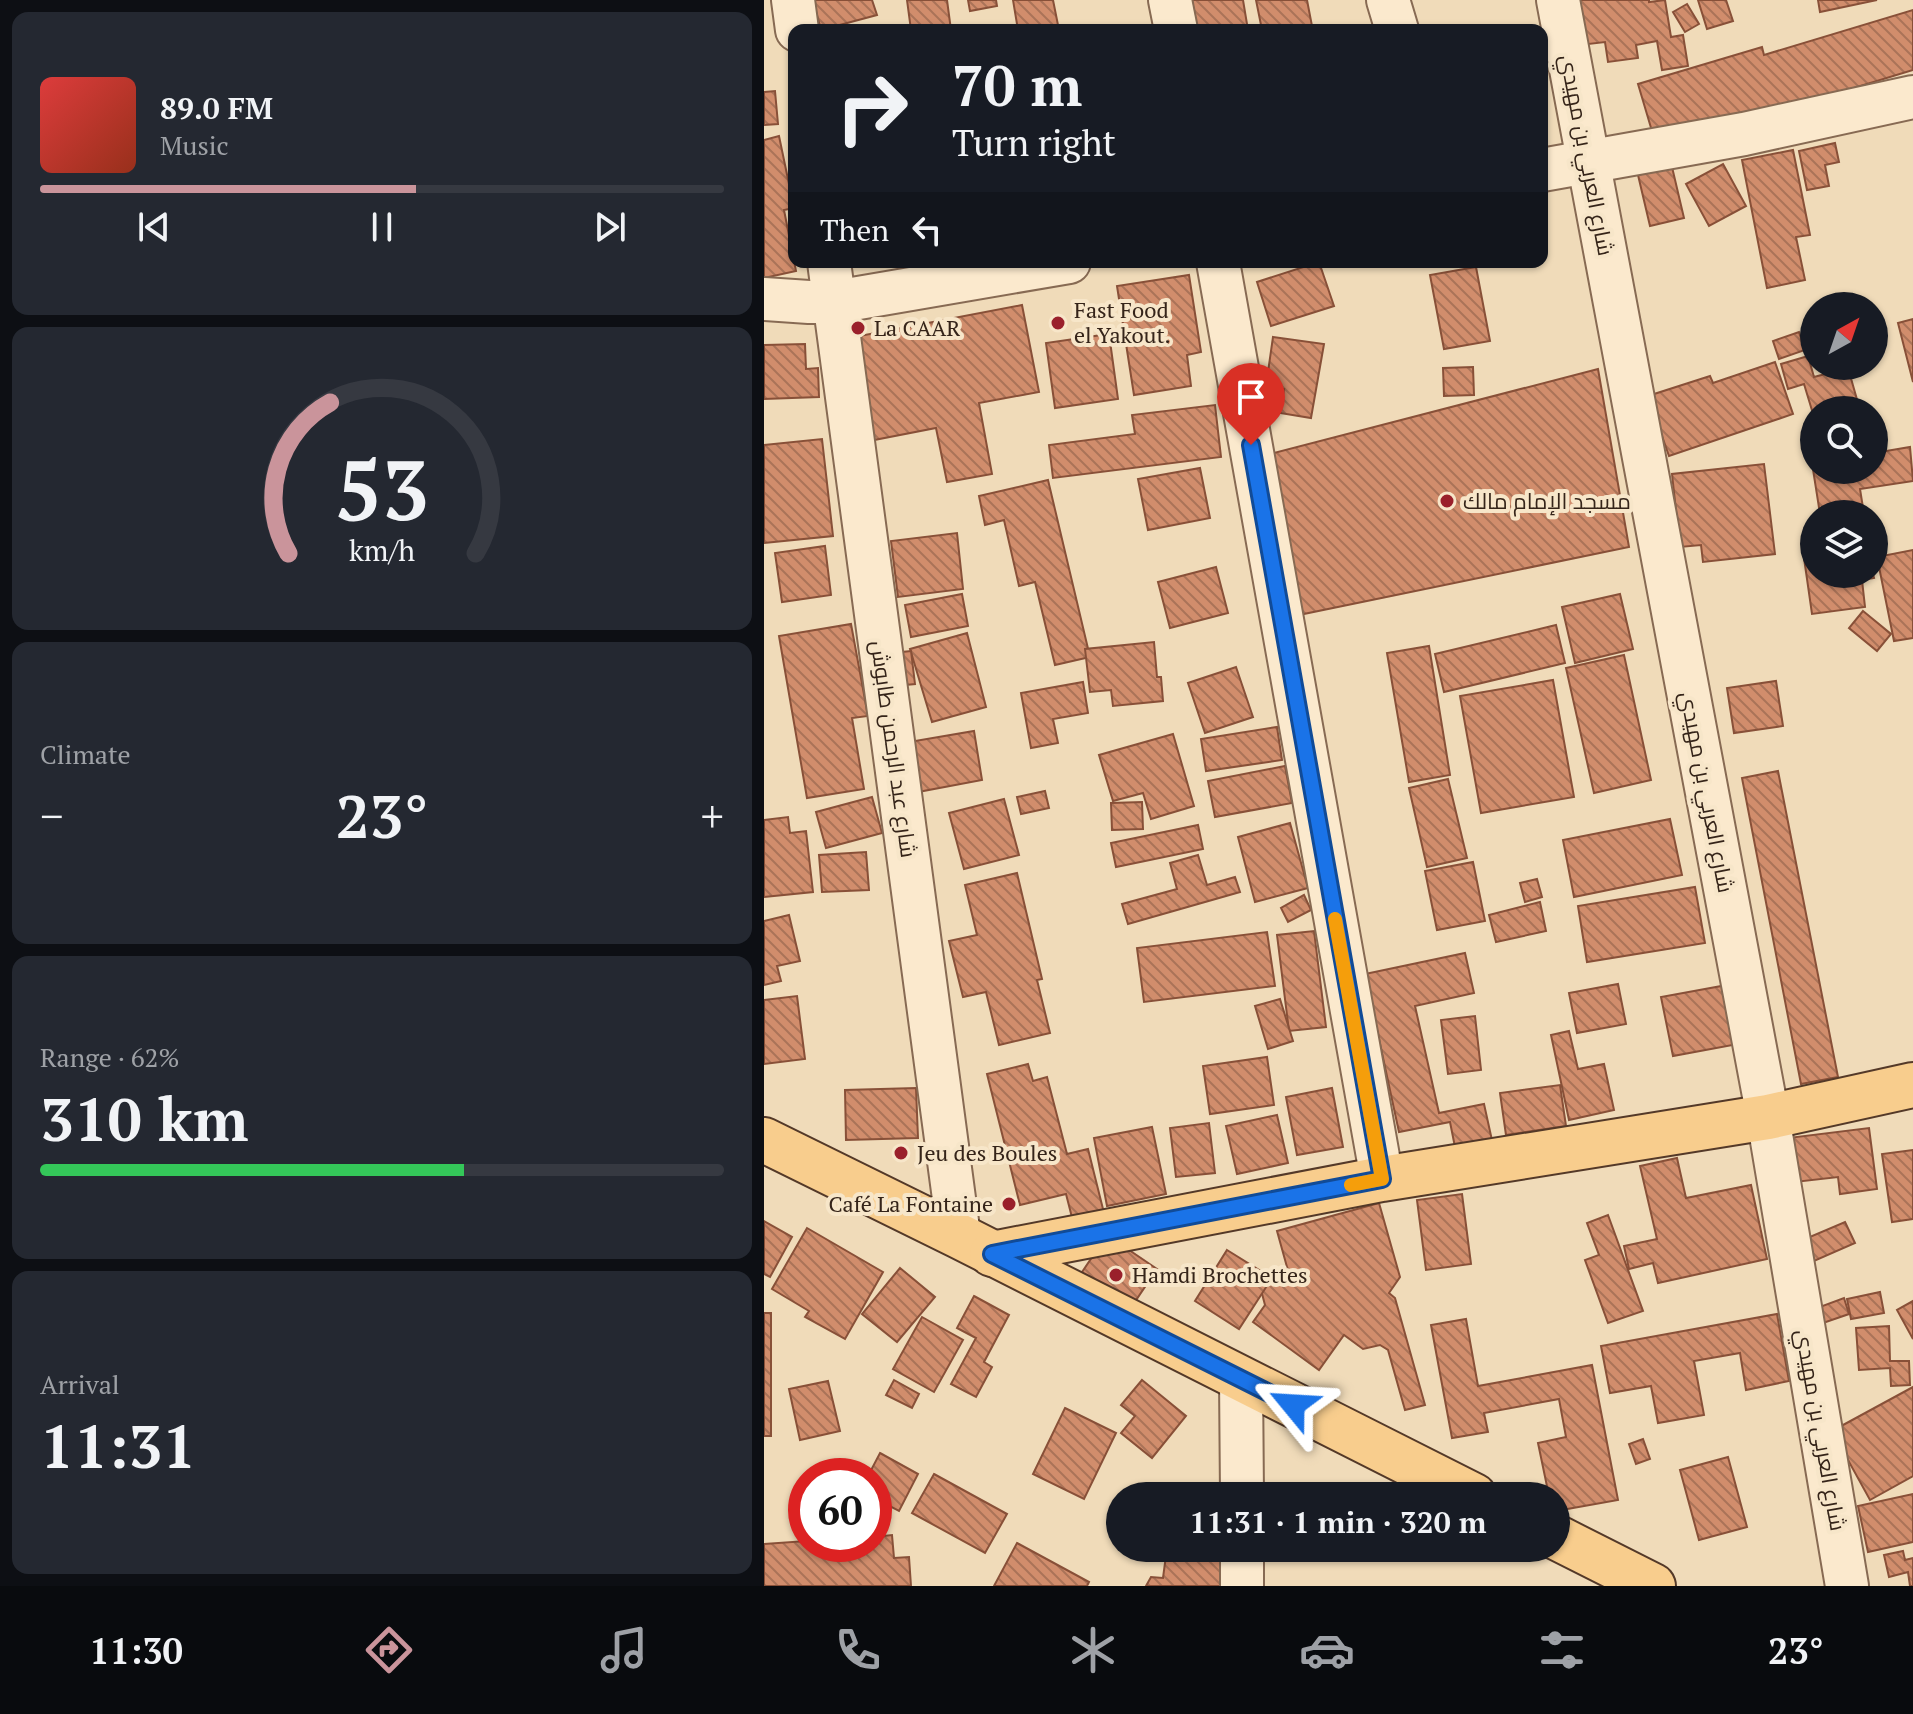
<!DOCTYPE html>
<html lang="en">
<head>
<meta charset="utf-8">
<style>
  :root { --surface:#171b24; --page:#242831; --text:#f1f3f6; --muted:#9ea1a6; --line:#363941; --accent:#ca949b }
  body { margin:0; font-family:"PT Serif",Cairo,serif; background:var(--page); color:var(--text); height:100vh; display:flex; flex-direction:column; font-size:30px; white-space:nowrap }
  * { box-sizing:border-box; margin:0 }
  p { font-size:26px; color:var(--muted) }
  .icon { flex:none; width:44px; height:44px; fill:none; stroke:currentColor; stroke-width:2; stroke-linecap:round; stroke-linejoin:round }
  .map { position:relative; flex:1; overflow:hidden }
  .details { display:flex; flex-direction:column; gap:12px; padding:12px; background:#0d0f14; width:764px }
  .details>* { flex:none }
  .hud { position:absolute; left:24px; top:24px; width:760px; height:244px; border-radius:16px; box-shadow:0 2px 6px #0004; background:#171b24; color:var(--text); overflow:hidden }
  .needle { width:52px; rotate:40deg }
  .fabs { position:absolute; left:1036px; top:292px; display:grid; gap:16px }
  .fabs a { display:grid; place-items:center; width:88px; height:88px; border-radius:50%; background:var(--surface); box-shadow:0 2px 6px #0004; font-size:40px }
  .speed { position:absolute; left:24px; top:1458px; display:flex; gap:16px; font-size:40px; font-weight:700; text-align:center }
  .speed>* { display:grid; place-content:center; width:104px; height:104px; border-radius:50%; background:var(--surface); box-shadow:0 2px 6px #0004; line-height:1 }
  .speed .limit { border:12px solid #d22; background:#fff; color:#111 }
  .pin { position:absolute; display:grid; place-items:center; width:68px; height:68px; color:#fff; margin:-82px -34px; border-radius:50% 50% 50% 0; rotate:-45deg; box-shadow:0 0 8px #0007 }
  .pin .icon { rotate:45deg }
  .me { position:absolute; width:88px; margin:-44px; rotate:297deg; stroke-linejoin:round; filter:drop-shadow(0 0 6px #0008) }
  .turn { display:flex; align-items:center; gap:28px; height:168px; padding:0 32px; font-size:36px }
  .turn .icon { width:104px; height:104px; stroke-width:2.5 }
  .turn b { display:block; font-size:56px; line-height:68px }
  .then { display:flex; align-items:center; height:76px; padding:0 32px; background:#0003; gap:16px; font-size:30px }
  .big { font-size:60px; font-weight:600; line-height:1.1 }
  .details .card { flex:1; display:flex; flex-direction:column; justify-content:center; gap:12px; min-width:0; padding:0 28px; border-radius:16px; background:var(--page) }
  .details .dial { align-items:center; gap:0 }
  .dial svg { height:208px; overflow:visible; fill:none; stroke:var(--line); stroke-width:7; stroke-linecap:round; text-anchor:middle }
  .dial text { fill:var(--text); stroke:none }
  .song { display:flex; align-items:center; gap:24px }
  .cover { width:96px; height:96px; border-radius:12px; background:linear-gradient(135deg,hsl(0 70% 55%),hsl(10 70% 35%)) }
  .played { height:8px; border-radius:4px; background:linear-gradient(90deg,var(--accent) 55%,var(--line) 55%) }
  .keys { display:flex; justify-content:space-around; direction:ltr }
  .heat { display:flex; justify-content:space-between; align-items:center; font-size:44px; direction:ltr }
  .charge { height:12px; border-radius:6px; background:linear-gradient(90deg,#34c759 62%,var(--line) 0) }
  .trip { position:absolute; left:342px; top:1482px; width:464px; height:80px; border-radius:40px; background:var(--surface); box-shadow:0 2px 6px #0004; font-weight:600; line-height:80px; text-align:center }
  .tab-bar { display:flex; height:128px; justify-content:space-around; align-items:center; background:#090b0e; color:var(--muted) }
  .tab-bar .icon { width:56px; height:56px }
  .tab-bar .on { color:var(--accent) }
  .tab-bar b { font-size:36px; color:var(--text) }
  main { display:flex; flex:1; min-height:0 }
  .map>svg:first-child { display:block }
  .building { fill:url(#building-back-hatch); stroke:#885038; stroke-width:2 }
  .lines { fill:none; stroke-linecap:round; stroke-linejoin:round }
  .minor-casing { stroke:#876a53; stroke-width:46 }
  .major-casing { stroke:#543928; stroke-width:48 }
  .minor { stroke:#fbe9cd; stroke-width:42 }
  .major { stroke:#f8cd8d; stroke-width:44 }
  .route-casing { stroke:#114b97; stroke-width:20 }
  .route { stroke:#1a73e8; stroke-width:14 }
  .slow { stroke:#f59e0b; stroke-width:14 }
  .poi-dot { fill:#9a202b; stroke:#f7e6c9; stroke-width:3 }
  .labels { text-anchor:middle; stroke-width:8; stroke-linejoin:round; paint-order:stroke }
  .street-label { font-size:22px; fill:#352419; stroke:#f7e6c9 }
  .poi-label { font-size:22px; fill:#352419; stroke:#f7e6c9; text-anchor:start }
</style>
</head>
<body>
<main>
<section class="details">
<div class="card">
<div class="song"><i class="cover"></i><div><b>89.0 FM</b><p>Music</p></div></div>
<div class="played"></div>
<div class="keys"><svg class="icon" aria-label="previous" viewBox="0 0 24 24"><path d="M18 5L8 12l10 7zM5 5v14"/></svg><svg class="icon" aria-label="pause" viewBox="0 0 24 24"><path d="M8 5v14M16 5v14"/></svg><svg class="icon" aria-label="next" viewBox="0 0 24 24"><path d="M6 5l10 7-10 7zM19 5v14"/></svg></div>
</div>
<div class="card dial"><svg viewBox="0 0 100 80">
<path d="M14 69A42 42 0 1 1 86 69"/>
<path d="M14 69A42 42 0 0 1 30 11" stroke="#ca949b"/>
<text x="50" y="56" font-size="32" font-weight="700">53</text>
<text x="50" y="72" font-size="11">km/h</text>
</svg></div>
<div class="card"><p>Climate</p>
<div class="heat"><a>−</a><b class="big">23°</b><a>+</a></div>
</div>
<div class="card"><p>Range · 62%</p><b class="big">310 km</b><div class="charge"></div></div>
<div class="card"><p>Arrival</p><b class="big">11:31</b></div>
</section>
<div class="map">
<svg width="1149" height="1586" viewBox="0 0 1149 1586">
  <defs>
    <pattern id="building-back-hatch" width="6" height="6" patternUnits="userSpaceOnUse" patternTransform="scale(2)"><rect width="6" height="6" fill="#d18d6c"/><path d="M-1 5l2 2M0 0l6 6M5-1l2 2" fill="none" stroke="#aa7358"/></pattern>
  </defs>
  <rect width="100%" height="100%" fill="#f0dbb9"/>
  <g class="building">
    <polygon points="49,0 108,0 113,15 57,30"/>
    <polygon points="143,0 183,0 187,30 147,30"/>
    <polygon points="204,0 232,0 233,6 206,11"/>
    <polygon points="249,0 289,0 295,30 254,30"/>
    <polygon points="428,0 479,0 484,30 433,30"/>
    <polygon points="492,0 543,0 548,26 527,30 498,30"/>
    <polygon points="809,0 885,0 885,2 901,0 907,37 919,35 924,66 898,70 893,41 872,45 874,58 844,62 841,42 816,45"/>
    <polygon points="934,0 962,0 969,21 943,29"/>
    <polygon points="1054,0 1113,0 1056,12"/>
    <polygon points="923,4 935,24 921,32 909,12"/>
    <polygon points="1149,10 1149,70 893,148 874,84 998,47 1000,55"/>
    <polygon points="11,91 14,124 0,125 0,92"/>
    <polygon points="15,136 30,208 20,210 32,271 0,278 0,140"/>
    <polygon points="1071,143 1075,162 1061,165 1065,186 1043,190 1035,151"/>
    <polygon points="1029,150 1046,235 1032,237 1041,280 1003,288 978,160"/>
    <polygon points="959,164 982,206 945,226 922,184"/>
    <polygon points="908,167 920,218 886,226 874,175"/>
    <polygon points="555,262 570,306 507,326 493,282"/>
    <polygon points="712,267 726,341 680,349 666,275"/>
    <polygon points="425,275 437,352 423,355 427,386 370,395 353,286"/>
    <polygon points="258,305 275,392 215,403 228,474 183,482 172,428 105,441 85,338"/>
    <polygon points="1149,319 1149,382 1134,323"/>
    <polygon points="1035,332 1041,350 1015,359 1009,341"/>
    <polygon points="345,334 354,399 291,408 282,343"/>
    <polygon points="509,337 560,344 547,418 516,413 520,389 502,386"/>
    <polygon points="41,344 42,369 54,368 55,397 0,399 0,345"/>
    <polygon points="1044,356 1050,377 1084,368 1096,410 1050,410 1050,417 1040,384 1024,389 1017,364"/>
    <polygon points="1011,362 1029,414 905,456 884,396 946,376 949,383"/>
    <polygon points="709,367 710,395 680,396 679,368"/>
    <polygon points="834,369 865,547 530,616 502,455"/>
    <polygon points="451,405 457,457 289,478 285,445 371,434 368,415"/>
    <polygon points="58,439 69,536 0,543 0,445"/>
    <polygon points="1146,447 1149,481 1096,489 1100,514 1056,514 1048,463 1050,463 1050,470 1110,470 1110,453"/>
    <polygon points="1000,464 1011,554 939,562 937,545 916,547 908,474"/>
    <polygon points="436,468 446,518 384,530 374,479"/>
    <polygon points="284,480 326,657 291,665 271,582 255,586 240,520 221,525 215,496"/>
    <polygon points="193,533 199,589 134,597 127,541"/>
    <polygon points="61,546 67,595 18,602 11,553"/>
    <polygon points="1149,550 1149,638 1130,641 1113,557"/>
    <polygon points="1050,556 1050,574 1109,574 1110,578 1098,580 1101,607 1048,614 1040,558"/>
    <polygon points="452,567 464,613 406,628 394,582"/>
    <polygon points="198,594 204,626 147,637 141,605"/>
    <polygon points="856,594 869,649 811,663 798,607"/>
    <polygon points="1099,611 1127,634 1113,651 1085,628"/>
    <polygon points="87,624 104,716 88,718 100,789 43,798 15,636"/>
    <polygon points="792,625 801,663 680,692 671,654"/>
    <polygon points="203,633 222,707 168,722 146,649"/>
    <polygon points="390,642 393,677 397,677 399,701 349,706 347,690 326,692 321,649"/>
    <polygon points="665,646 686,775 645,782 623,653"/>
    <polygon points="147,651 151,684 142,685 138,652"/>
    <polygon points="860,655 887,780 830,793 802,668"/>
    <polygon points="472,667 489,717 441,733 424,683"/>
    <polygon points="789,680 810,797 717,813 696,696"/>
    <polygon points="1012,681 1019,726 970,733 963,688"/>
    <polygon points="319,682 324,713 289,719 294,743 267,748 257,693"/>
    <polygon points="513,727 518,760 442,771 437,739"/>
    <polygon points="210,731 218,780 154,792 145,742"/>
    <polygon points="409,734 430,806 387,819 379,793 349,801 335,755"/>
    <polygon points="521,766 528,803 451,817 444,781"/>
    <polygon points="1014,771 1074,1077 1037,1084 978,778"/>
    <polygon points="684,779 703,858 663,867 645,788"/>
    <polygon points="281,791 285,808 257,814 253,797"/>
    <polygon points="108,797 118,833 62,848 52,812"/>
    <polygon points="240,799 255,855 200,869 185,813"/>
    <polygon points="378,802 379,829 348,830 347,803"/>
    <polygon points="24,817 26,833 42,831 49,892 0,897 0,820"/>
    <polygon points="906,819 918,875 810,897 799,840"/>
    <polygon points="526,823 544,888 491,902 474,837"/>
    <polygon points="434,825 439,849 352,867 347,843"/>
    <polygon points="102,852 105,890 58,892 55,855"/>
    <polygon points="434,855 443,885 471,877 476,892 364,924 358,904 413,889 406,863"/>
    <polygon points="709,862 721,921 673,930 661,871"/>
    <polygon points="253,873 278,979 273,980 286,1033 235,1045 222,992 199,997 185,941 213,935 201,885"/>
    <polygon points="773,879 778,897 761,902 756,883"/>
    <polygon points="931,887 941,943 823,962 814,906"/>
    <polygon points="540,895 547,910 524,922 517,908"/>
    <polygon points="776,902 782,931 732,942 725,915"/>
    <polygon points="25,915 36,961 13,966 17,981 0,985 0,921"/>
    <polygon points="550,931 562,1027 525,1031 513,935"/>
    <polygon points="503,932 511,986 380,1002 373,948"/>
    <polygon points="701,953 710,993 651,1006 675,1113 720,1104 731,1154 694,1162 686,1122 635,1132 601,974"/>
    <polygon points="854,984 862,1024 813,1033 805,993"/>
    <polygon points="963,985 974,1044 909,1056 897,997"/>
    <polygon points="33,996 41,1059 0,1064 0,1000"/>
    <polygon points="516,999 529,1041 504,1049 491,1006"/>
    <polygon points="711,1016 717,1070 684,1074 677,1020"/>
    <polygon points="805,1031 814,1069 840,1064 850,1110 805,1120 787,1035"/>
    <polygon points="503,1057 510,1105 446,1114 439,1066"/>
    <polygon points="264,1064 269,1081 283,1077 303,1154 324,1149 345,1233 314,1241 302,1194 256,1205 223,1074"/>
    <polygon points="796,1085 802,1126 742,1135 736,1093"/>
    <polygon points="152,1088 154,1138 82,1140 81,1090"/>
    <polygon points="568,1088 579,1147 533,1155 522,1097"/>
    <polygon points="513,1115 524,1163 473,1174 462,1126"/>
    <polygon points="445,1123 451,1173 412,1177 406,1128"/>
    <polygon points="388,1127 402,1194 343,1206 330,1138"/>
    <polygon points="1105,1128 1113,1189 1076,1194 1074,1177 1031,1182 1024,1138"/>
    <polygon points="1149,1150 1149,1219 1128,1222 1118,1154"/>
    <polygon points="913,1158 922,1198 987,1185 1003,1259 894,1283 889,1263 865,1269 860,1246 893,1239 876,1166"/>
    <polygon points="698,1194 707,1264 662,1270 653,1200"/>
    <polygon points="615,1203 636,1277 625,1293 631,1298 661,1405 641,1410 624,1350 616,1345 599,1349 580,1335 555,1370 489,1322 501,1305 496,1286 512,1282 523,1267 513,1231"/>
    <polygon points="844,1215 879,1311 844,1323 821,1260 835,1255 823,1223"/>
    <polygon points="0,1221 28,1237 6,1277 0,1274"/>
    <polygon points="1081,1222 1091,1243 1050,1261 1041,1239"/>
    <polygon points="43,1228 119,1272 81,1339 41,1317 45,1311 8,1289"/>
    <polygon points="343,1235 393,1269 362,1315 312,1281"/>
    <polygon points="463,1250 508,1278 475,1329 431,1301"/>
    <polygon points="136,1268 171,1297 133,1342 98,1314"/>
    <polygon points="1116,1292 1120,1313 1087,1319 1083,1299"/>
    <polygon points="210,1296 245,1315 220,1362 228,1367 212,1397 187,1384 212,1338 193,1328"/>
    <polygon points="1080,1298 1085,1314 1059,1323 1053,1308"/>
    <polygon points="1149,1301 1149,1339 1133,1310"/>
    <rect x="0" y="1313" width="7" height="123"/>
    <polygon points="1013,1314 1025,1381 982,1390 976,1353 930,1361 940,1415 894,1423 887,1386 846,1393 837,1346"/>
    <polygon points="158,1317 199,1340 170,1392 129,1369"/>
    <polygon points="702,1319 714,1386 828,1365 854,1500 792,1511 792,1496 785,1496 774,1443 802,1437 795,1399 720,1413 724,1432 688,1438 667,1325"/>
    <polygon points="1125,1326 1126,1361 1145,1361 1146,1385 1127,1386 1126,1368 1095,1370 1092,1328"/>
    <polygon points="130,1380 155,1394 148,1408 122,1395"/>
    <polygon points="378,1380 422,1416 388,1458 357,1433 371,1416 357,1405"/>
    <polygon points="64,1381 76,1431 36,1440 25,1389"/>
    <polygon points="1149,1387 1149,1476 1106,1500 1068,1431"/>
    <polygon points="301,1408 352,1433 320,1499 269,1474"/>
    <polygon points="879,1439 886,1459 872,1464 865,1444"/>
    <polygon points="116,1453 154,1474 135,1511 110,1498 110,1476 104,1476"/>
    <polygon points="964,1457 983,1527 935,1540 916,1470"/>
    <polygon points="170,1474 243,1514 221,1553 148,1513"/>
    <polygon points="1149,1494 1149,1542 1104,1552 1094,1506"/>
    <polygon points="128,1535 130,1558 145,1557 147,1586 0,1586 0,1544 42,1541 42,1544 110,1544 110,1537"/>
    <polygon points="253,1543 325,1582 323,1586 230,1586"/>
    <polygon points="403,1548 450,1548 461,1554 457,1586 382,1586 387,1577 399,1578"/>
    <polygon points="1139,1551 1141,1560 1149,1558 1149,1586 1146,1586 1144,1572 1125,1577 1120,1555"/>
  </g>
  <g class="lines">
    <g class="minor-casing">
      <g id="minor">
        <polyline points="29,0 33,30"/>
        <polyline points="406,0 412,30"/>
        <polyline points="624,0 633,30"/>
        <polyline points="794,0 1004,1117 1083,1586"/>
        <polyline points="778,170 980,134 1149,97"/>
        <polyline points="65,262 195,1236"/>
        <polyline points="454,262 618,1179"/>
        <polyline points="0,299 45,302 71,302 305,262"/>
        <polyline points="477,1379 478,1496"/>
        <polyline points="478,1548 478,1586"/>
      </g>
    </g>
    <g class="major-casing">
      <g id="major">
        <polyline points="0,1140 195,1236 710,1496"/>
        <polyline points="228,1254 618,1179 1004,1117 1149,1085"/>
        <polyline points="792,1537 889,1586"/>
      </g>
    </g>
    <use href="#minor" class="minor"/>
    <use href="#major" class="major"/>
  </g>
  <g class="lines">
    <g class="route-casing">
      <polyline id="route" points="487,445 618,1179 228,1254 529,1405"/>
    </g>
    <use href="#route" class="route"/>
    <polyline class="slow" points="571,919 618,1179 587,1185"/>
  </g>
  <g class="poi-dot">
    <circle cx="294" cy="323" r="8"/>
    <circle cx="94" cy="328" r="8"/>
    <circle cx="683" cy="501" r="8"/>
    <circle cx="137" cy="1153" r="8"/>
    <circle cx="245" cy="1204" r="8"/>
    <circle cx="352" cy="1275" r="8"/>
  </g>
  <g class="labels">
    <g class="street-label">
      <text transform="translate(823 155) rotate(79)" y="8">شارع العربي بن مهيدي</text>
      <text transform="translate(130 749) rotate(82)" y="8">شارع عبد الرحمن طابوش</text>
      <text transform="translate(943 792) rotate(79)" y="8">شارع العربي بن مهيدي</text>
      <text transform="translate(1057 1430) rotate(80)" y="8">شارع العربي بن مهيدي</text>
    </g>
    <g class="poi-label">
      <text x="310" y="318">Fast Food<tspan x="310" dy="25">el Yakout.</tspan></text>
      <text x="110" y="336">La CAAR</text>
      <text x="699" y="509">مسجد الإمام مالك</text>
      <text x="153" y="1161">Jeu des Boules</text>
      <text x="229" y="1212" text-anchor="end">Café La Fontaine</text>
      <text x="368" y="1283">Hamdi Brochettes</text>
    </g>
  </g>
</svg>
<div class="fabs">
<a><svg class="needle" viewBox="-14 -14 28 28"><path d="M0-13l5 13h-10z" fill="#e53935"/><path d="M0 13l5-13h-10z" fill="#9ea1a6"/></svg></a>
<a><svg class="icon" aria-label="search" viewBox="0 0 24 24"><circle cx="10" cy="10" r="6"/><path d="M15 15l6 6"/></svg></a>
<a><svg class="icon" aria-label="layers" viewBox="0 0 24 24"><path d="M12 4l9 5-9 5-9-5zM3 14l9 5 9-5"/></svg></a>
</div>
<div class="speed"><div class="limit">60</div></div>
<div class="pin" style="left:487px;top:445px;background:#d93025"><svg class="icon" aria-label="arrive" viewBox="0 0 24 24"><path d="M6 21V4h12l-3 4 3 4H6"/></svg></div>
<svg class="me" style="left:529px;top:1405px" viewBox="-20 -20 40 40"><path d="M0-17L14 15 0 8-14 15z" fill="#1a73e8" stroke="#fff" stroke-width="4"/></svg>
<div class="trip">11:31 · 1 min · 320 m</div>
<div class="hud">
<div class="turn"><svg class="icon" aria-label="right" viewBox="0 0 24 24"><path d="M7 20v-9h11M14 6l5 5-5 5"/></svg><div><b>70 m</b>Turn right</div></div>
<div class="then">Then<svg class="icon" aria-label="left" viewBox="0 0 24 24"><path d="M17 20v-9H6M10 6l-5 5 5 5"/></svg></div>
</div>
</div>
</main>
<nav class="tab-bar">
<b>11:30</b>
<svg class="icon on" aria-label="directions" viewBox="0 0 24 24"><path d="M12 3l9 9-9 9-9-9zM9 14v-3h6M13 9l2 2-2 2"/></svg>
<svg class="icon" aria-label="music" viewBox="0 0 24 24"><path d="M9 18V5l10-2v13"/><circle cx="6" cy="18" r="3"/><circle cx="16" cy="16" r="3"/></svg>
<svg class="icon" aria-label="phone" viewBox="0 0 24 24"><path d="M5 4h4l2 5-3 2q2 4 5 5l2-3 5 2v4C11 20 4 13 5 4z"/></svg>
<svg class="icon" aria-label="climate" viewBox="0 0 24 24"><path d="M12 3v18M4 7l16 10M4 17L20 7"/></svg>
<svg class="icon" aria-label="car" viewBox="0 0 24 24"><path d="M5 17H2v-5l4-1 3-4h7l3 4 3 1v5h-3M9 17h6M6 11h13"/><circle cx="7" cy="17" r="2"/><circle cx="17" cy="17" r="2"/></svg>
<svg class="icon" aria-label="filters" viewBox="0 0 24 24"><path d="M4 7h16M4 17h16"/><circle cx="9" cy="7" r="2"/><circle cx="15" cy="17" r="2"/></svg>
<b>23°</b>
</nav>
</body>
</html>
